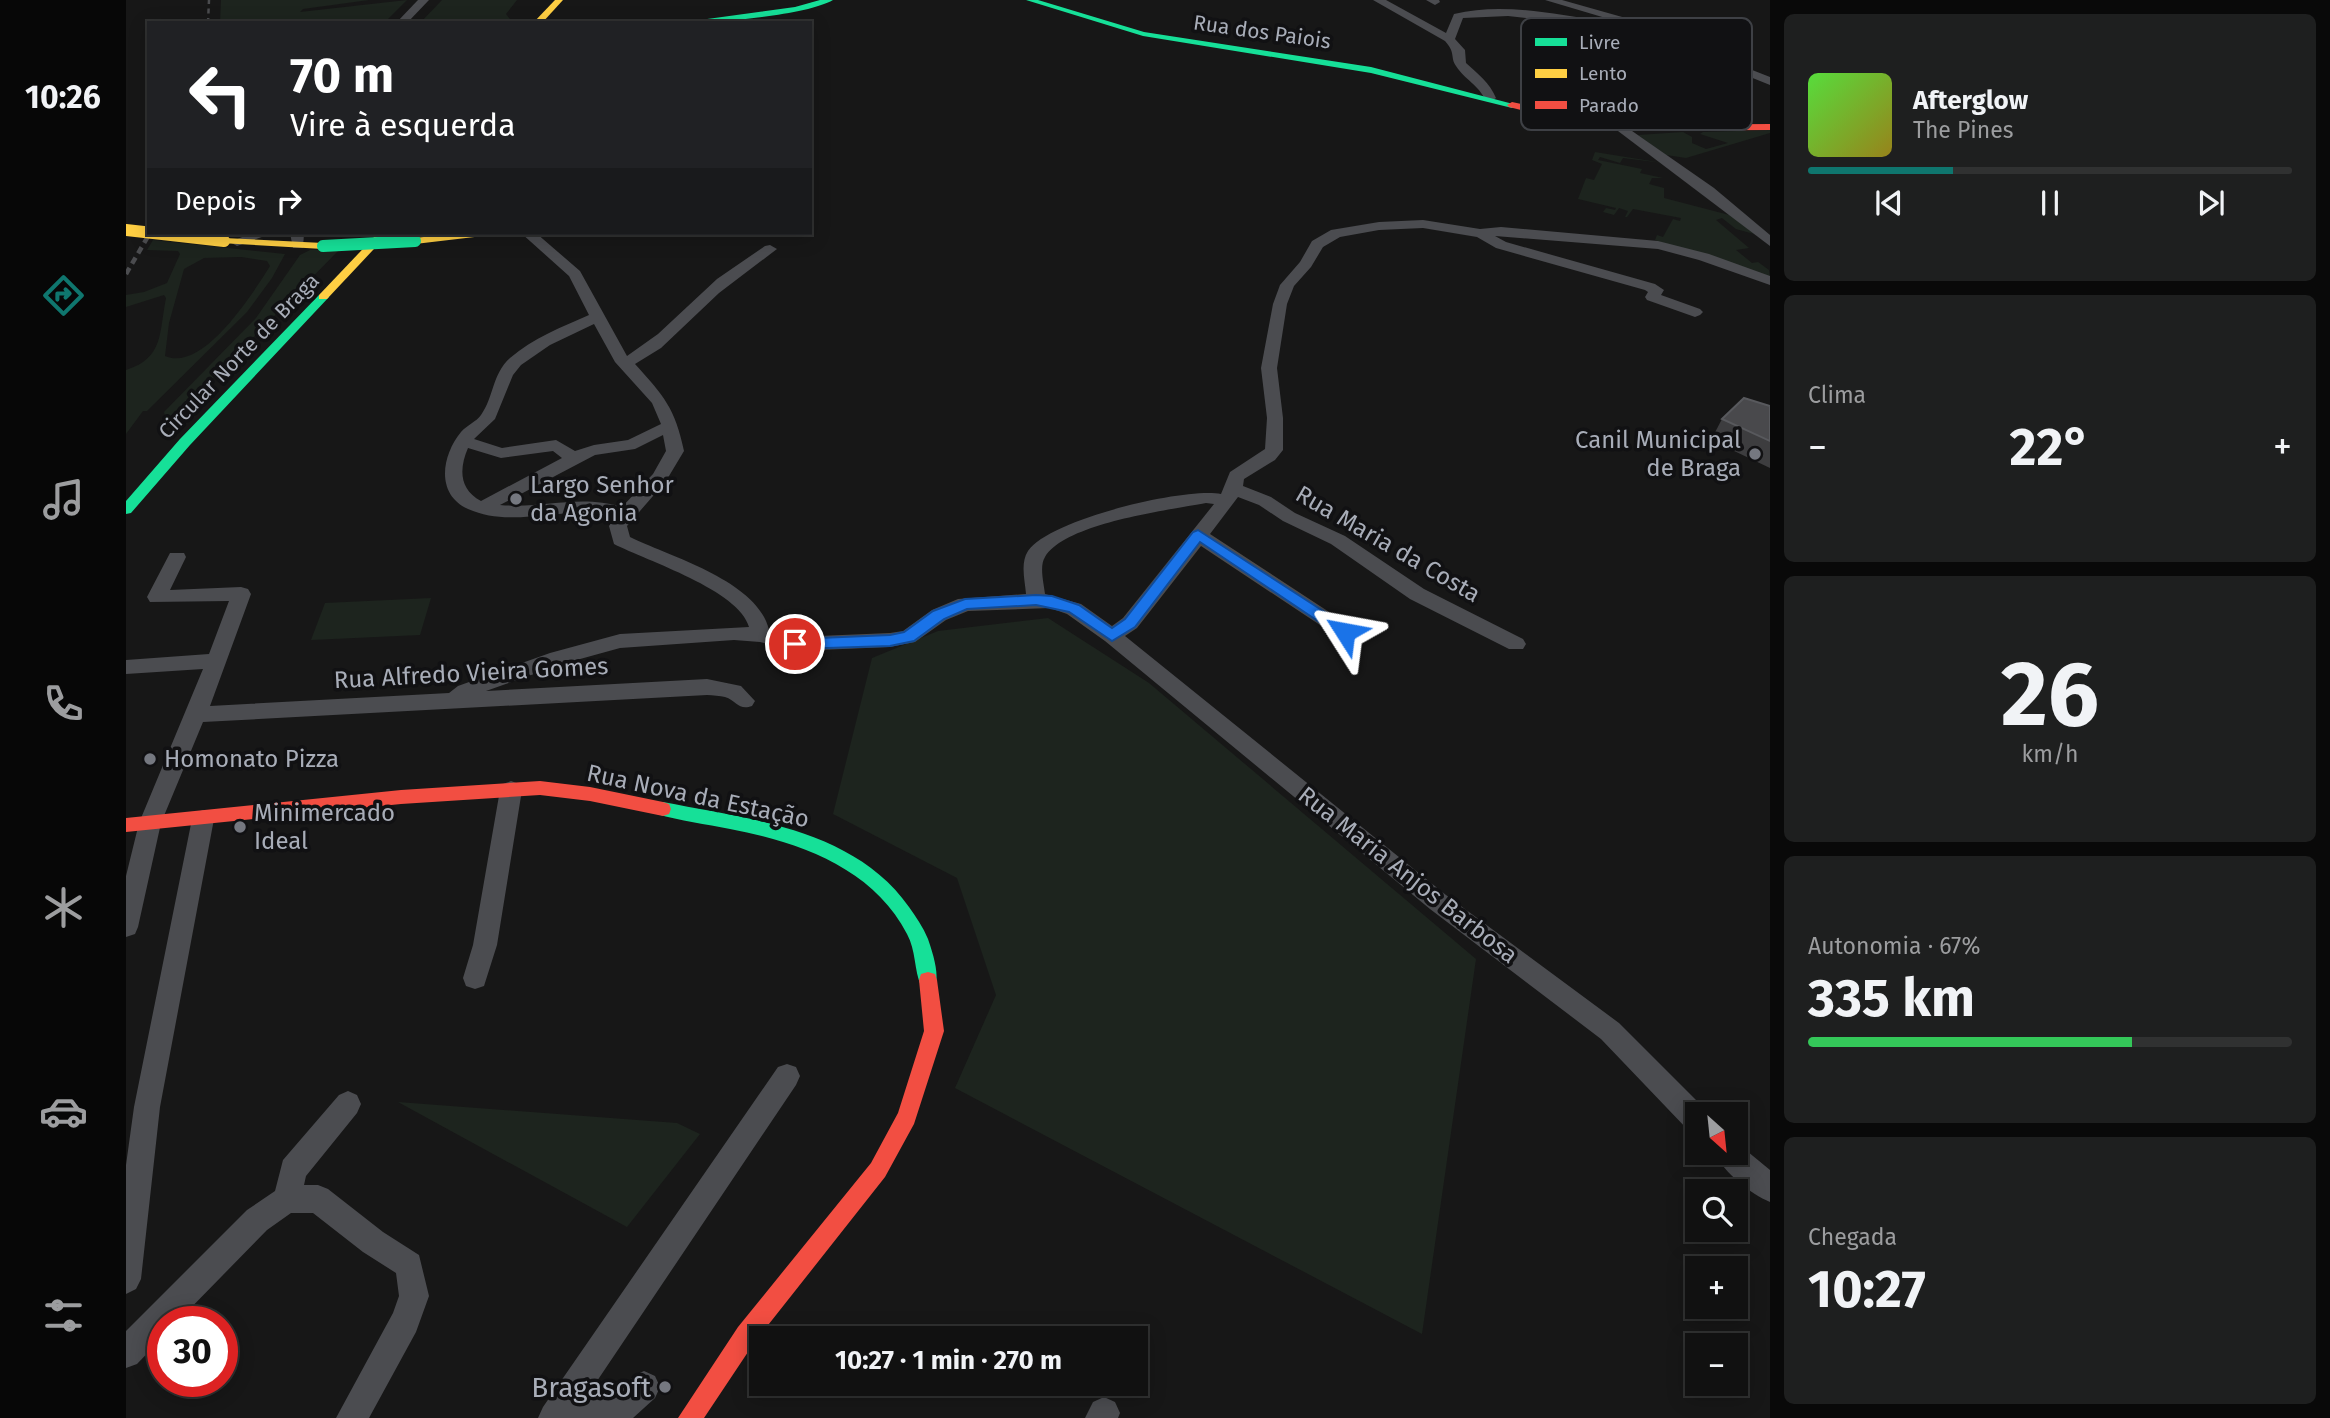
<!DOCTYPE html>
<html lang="pt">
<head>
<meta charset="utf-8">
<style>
  :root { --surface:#111; --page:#1e1f1f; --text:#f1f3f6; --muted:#9c9d9f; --line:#303131; --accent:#0f766e }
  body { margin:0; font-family:"Fira Sans",sans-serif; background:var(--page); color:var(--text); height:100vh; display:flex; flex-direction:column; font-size:26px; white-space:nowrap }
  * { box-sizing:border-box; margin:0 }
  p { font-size:23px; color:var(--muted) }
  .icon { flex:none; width:38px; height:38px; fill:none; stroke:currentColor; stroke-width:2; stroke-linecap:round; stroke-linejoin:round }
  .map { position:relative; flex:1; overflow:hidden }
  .details { display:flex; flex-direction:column; gap:14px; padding:14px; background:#090909; width:560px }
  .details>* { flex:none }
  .banner { position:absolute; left:21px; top:21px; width:665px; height:214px; border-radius:0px; box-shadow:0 4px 18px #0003,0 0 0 2px var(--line); background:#202124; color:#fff; overflow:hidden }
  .needle { width:46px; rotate:153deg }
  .buttons { position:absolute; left:1559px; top:1102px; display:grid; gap:14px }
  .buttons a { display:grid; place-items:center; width:63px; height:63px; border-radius:0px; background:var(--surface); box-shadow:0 4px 18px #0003,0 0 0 2px var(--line); font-size:35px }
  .speed { position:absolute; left:21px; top:1306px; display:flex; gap:14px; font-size:35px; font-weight:700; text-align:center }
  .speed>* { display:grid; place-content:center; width:91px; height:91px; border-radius:50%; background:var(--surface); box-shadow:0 4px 18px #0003,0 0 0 2px var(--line); line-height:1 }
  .speed .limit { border:10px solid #d22; background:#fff; color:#111 }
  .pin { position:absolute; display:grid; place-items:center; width:60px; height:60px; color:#fff; margin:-30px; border:4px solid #fff; border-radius:50%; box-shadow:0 2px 7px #0007 }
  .me { position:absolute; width:77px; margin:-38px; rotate:304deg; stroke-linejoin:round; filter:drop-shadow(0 0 5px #0008) }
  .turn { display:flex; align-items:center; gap:24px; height:147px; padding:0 28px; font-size:32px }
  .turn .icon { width:91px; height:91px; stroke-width:2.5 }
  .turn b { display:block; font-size:49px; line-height:60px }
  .then { display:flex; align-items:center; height:66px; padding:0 28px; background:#0003; gap:14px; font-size:26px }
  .big { font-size:52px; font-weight:700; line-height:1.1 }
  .details .card { flex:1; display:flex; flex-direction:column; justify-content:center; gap:10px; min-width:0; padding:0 24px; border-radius:10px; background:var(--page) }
  .details .dial { align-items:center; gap:0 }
  .dial b { font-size:91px; line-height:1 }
  .song { display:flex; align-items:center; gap:21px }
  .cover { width:84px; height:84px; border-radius:10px; background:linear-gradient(135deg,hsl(110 70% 55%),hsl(50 70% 35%)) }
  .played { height:7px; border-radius:4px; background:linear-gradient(90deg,var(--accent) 30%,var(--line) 30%) }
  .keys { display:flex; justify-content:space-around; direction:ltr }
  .heat { display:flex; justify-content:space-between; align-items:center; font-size:38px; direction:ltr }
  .charge { height:10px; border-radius:5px; background:linear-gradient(90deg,#34c759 67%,var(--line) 0) }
  .trip { position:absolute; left:623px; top:1326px; width:399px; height:70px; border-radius:0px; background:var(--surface); box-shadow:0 4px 18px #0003,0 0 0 2px var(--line); font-weight:700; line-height:70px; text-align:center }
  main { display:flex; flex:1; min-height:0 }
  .dock { display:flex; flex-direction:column; width:126px; justify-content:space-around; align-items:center; background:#070707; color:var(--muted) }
  .dock .icon { width:49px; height:49px }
  .dock .active { color:var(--accent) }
  .dock b { font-size:32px; color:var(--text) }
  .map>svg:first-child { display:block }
  .green { fill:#1d241e; fill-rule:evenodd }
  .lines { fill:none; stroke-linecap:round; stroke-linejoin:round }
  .street { fill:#4b4c50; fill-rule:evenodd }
  .fast { fill:#16e098; fill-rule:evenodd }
  .slow { fill:#ffcf43; fill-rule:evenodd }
  .jam { fill:#f24e42; fill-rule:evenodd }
  .rail-far1 { stroke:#4b4c4f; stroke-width:2.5; stroke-dasharray:5 4.5; stroke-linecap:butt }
  .rail { stroke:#4b4c4f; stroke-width:4.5; stroke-dasharray:7 5; stroke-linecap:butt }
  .fast-bridge { stroke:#16e098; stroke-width:12 }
  .slow-bridge { stroke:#ffcf43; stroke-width:12 }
  .wall { fill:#3d3d3f }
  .building { fill:#49494c; stroke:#58595d; stroke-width:2 }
  .route { fill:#1a73e8; stroke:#114b97; stroke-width:2 }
  .poi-dot { fill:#757880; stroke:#111113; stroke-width:2.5 }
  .labels { text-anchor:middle; stroke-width:7; stroke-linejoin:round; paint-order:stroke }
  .far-street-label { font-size:21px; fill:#a8adb8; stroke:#111113 }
  .poi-label { font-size:24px; fill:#a8adb8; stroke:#111113; text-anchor:start }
  .street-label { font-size:24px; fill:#a8adb8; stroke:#111113 }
  .near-poi-label { font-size:28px; fill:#a8adb8; stroke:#111113; text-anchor:end }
  .key { fill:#111113; stroke:#3e4045; stroke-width:2 }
  .key-label { font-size:19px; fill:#a8adb8 }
</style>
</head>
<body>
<main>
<nav class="dock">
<b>10:26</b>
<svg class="icon active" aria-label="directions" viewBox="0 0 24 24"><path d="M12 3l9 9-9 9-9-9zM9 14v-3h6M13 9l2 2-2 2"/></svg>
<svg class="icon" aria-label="music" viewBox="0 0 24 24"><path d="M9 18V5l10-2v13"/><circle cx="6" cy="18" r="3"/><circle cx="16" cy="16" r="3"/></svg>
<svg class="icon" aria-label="phone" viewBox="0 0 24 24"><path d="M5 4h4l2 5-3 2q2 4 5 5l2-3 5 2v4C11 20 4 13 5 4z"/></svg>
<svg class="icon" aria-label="climate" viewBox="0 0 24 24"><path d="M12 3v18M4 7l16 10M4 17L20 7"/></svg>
<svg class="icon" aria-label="car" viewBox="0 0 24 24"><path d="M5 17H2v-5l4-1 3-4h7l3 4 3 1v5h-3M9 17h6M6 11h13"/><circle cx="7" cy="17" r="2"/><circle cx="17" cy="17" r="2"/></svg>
<svg class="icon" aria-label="filters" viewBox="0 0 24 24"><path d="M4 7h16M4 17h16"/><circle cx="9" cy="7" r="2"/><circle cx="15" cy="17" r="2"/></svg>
</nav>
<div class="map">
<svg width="1644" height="1418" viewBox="0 0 1644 1418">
  <rect width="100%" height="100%" fill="#171717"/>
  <g class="green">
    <polygon points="95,0 243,0 177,9 174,12 281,0 258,23 94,23"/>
    <polygon points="316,0 391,0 380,14 387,23 294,23"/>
    <polygon points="1644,130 1644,133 1560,158 1540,155 1512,135 1557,132 1566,137 1566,143 1580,149 1602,143 1574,134 1577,132"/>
    <polygon points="1469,152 1537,163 1497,158 1494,163 1474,157 1472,160 1516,169 1514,173 1537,178 1526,178 1523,184 1538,188 1538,198 1607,216 1628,234 1610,229 1596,218 1590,220 1623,248 1610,250 1626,263 1632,262 1643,270 1644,278 1529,240 1531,235 1537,237 1547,219 1554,221 1555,218 1507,209 1501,217 1499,217 1502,211 1493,208 1488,215 1477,212 1480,208 1489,210 1490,208 1452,199 1460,178 1468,180 1476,164 1466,160"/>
    <path d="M27,240L159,254L146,278L121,312L21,411H17L0,434V370C38,358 33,333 40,298L38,295L0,307V295L18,292L41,283L54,254L52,251L21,250ZM115,257L141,261L144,266C127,293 77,373 39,356L43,323L58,269L78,258Z"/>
    <polygon points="184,250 213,250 45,421 40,420 38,412 130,318 174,255"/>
    <polygon points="305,598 294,635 185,640 199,603"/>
    <polygon points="922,618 1023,683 1350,959 1296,1334 829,1088 870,995 831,878 707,814 746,658 812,631"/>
    <polygon points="272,1102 551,1123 574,1134 501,1227"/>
  </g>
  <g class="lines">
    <g class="street">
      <polygon points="292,0 303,0 281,23 270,23"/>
      <path d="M1247,0H1260L1320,33L1328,14C1376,2 1428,14 1476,21L1481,24L1476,27L1382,16L1337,18L1329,39L1339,50L1340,63C1352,74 1364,83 1370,98L1364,102L1360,101C1352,84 1339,80 1330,66C1324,57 1330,53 1319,41Z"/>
      <polygon points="1300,0 1313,0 1314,2 1309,5"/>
      <polygon points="1419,0 1436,0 1528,26 1570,48 1644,77 1644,85 1562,52 1520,30"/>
      <polygon points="1496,124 1588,188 1644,235 1644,246 1492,131 1492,125"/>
      <path d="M1297,220L1354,229L1375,227L1532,241L1583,254L1644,276V285L1573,260L1532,249L1369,236L1380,242L1529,284L1538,290L1535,295L1574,309L1577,312L1574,315L1569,317L1521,300L1519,297L1522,292L1519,290L1370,248L1351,237L1297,228L1253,230L1214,237L1197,247L1185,267L1168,286L1161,304L1151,368L1157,418V450L1149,460L1118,479L1117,486L1145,497L1169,513L1219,536L1298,589L1397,639L1400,644L1397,649H1383L1284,599L1205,544L1157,521L1133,505L1112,497L1084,534L1226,627L1229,632L1226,637H1212L1075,546L1011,628L999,636L1320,895L1493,1023L1582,1112L1583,1115H1572V1134L1562,1130L1475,1039L1304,909L979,641L941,614L924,608L842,611L820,620L789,642L764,647L669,651L634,642L608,640L494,648L436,664L360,691L581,679L615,686L629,701L626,706C613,711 611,701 599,697C594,696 587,695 581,695L77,722L35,823L12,927L9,934L0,937V876L13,823L77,669L0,674V660L83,654L103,601L24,602L21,597L44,553H58L60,557L44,590L115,587L122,589L125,594L84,706L323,693L332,686L424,653L494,634L623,627C613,590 521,561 488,544L483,526L489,517C441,503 389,530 342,509C309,494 316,455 335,432C341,425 350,422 355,415C368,397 366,374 384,358C407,338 436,327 463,315L443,276L395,233H410L454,271L501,356L532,334L591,279L639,246L644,245L651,249L593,293L535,348L509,364C538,396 549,408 558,451L540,481L501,526L504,537C545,557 632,581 643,630L669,637L764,633L777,631L806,610L832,599L900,594C899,581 894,563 902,551C924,519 1059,487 1095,494L1104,472L1139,449L1141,418L1135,368L1147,304L1154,285L1174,262L1186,241L1205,230L1253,222ZM468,324L489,362L526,403L535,424L502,440L468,445L449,451L430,440L376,448L348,439L369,419L387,375L395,365L424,345ZM537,435L540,451L527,474L496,507C453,494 418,509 374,505L469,455L509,449ZM342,448L375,458L427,451L436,458L355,501C333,489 333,469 342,448ZM1080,503L1088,504L997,618L986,626L955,604L919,594C918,584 913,566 919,557C939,523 1043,510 1080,503Z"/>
      <polygon points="126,233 147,233 111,246 104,242"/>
      <polygon points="164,233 178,233 177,248 167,248"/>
      <polygon points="385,781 393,784 396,790 371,945 358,986 349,989 340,986 337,978 347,945 374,790 377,784"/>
      <polygon points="77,810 85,813 88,819 34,1107 15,1279 10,1289 0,1294 0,1165 8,1107 66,819 69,813"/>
      <path d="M661,1064L670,1067L674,1076L670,1085L467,1387C497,1398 494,1381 518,1371L529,1376L534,1387L529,1398L507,1418H412L417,1407L652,1067Z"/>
      <polygon points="222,1091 231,1095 235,1104 231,1113 180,1176 178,1185 192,1185 202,1189 257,1232 293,1255 303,1296 290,1332 243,1418 210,1418 267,1313 273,1296 270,1273 237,1252 187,1213 165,1213 141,1230 52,1321 37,1321 37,1337 11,1364 0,1368 0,1331 121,1210 149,1191 157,1160 213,1095"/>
      <path d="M1610,1142L1644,1170V1202C1625,1194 1597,1172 1589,1153H1610Z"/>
      <polygon points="978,1397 989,1402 994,1413 992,1418 959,1418 967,1402"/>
    </g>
    <g class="fast">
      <path d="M694,0H707C679,16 587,23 552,23L669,7Z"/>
      <polygon points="900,0 912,0 1018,32 1245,67 1391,105 1386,108 1245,73 1017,36"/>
      <polygon points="193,295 203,297 64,445 5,513 0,514 0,501 54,439"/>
      <path d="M537,802C623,819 728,829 783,907C790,917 797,927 802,939C806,951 814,974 809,986L802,988L795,986C788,970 790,950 781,934C747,868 673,842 604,829C580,824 554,821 531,814L529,809L531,804Z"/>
    </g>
    <g class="slow">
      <polygon points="429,0 437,0 416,23 407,23"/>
      <polygon points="252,233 263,233 201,299 193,299 193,295"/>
      <polygon points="332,233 362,233 357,236 289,244 284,241 289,238"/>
      <polygon points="98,238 197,243 202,246 197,249 94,243 93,241"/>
    </g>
    <g class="jam">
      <polygon points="1386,102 1496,125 1644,124 1644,130 1496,131 1453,124 1383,107 1381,105"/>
      <polygon points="414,781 464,787 537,802 543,804 545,809 543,814 537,816 464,801 414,795 275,804 0,832 0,818 275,790"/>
      <polygon points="802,972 809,974 811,980 818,1031 788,1124 759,1177 628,1343 578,1418 552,1418 612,1327 745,1163 772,1113 798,1031 793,980 795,974"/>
    </g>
    <polyline class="rail-far1" points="82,23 83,0"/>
    <polyline class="rail" points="0,274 24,233"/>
    <polyline class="fast-bridge" points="197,246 289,241"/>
    <polyline class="slow-bridge" points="0,230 98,241"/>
  </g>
  <polygon class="wall" points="1644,406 1644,468 1585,440 1596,419"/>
  <polygon class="building" points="1618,398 1644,406 1644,441 1596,419"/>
  <polygon class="route" points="1072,530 1225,629 1227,632 1225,636 1214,636 1074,542 1009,627 986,641 943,612 910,605 841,609 818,619 788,641 764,646 669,649 662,644 669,639 764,635 778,632 807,611 839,599 910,595 926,596 953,605 986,628 999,619 1067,532"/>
  <g class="poi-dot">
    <circle cx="1629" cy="454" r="7"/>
    <circle cx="390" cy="499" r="7"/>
    <circle cx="24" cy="759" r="7"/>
    <circle cx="114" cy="827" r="7"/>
    <circle cx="539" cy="1387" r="7"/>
  </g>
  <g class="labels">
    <g class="far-street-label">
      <text transform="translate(1136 32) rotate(8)" y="7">Rua dos Paiois</text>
      <text transform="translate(113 356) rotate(-46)" y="7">Circular Norte de Braga</text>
    </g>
    <g class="poi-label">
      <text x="1615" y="448" text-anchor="end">Canil Municipal<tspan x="1615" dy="28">de Braga</tspan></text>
      <text x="404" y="493">Largo Senhor<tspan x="404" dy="28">da Agonia</tspan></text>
      <text x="38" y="767">Homonato Pizza</text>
      <text x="128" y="821">Minimercado<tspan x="128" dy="28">Ideal</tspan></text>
    </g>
    <g class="street-label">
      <text transform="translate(1262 544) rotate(30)" y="8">Rua Maria da Costa</text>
      <text transform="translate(345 673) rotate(-3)" y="8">Rua Alfredo Vieira Gomes</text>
      <text transform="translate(572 796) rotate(12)" y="8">Rua Nova da Estação</text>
      <text transform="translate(1282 875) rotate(38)" y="8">Rua Maria Anjos Barbosa</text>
    </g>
    <g class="near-poi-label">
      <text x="525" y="1397">Bragasoft</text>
    </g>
  </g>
  <rect x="1395" y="18" width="231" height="112" rx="10" class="key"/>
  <rect x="1409" y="38" width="32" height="8" fill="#16e098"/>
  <rect x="1409" y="69" width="32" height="9" fill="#ffcf43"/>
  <rect x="1409" y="101" width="32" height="8" fill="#f24e42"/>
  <g class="key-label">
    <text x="1453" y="49">Livre</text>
    <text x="1453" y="80">Lento</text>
    <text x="1453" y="112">Parado</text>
  </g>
</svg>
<div class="buttons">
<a><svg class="needle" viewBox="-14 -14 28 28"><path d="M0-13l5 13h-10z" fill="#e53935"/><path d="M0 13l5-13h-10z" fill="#9c9d9f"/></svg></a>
<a><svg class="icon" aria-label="search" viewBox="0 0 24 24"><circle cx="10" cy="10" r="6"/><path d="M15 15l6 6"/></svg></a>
<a>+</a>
<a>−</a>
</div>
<div class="speed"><div class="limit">30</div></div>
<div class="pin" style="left:669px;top:644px;background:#d93025"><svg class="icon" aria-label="arrive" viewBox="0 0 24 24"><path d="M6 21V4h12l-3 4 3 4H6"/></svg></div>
<svg class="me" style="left:1219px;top:632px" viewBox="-20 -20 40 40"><path d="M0-17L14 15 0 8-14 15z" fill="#1a73e8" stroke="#fff" stroke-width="4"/></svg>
<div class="trip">10:27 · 1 min · 270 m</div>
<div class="banner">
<div class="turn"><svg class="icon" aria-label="left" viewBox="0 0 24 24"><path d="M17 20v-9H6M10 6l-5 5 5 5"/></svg><div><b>70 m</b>Vire à esquerda</div></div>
<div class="then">Depois<svg class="icon" aria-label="right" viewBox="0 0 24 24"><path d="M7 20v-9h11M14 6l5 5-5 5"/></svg></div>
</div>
</div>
<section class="details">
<div class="card">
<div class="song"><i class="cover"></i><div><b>Afterglow</b><p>The Pines</p></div></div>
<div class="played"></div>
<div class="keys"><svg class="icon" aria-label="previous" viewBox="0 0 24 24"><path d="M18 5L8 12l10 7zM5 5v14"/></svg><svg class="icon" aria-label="pause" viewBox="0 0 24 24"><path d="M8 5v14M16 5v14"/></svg><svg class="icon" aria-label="next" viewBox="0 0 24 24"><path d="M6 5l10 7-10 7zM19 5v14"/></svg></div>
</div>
<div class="card"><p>Clima</p>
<div class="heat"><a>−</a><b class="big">22°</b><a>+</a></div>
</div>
<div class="card dial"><b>26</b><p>km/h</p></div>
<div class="card"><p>Autonomia · 67%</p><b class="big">335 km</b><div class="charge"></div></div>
<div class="card"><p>Chegada</p><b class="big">10:27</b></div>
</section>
</main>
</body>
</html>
